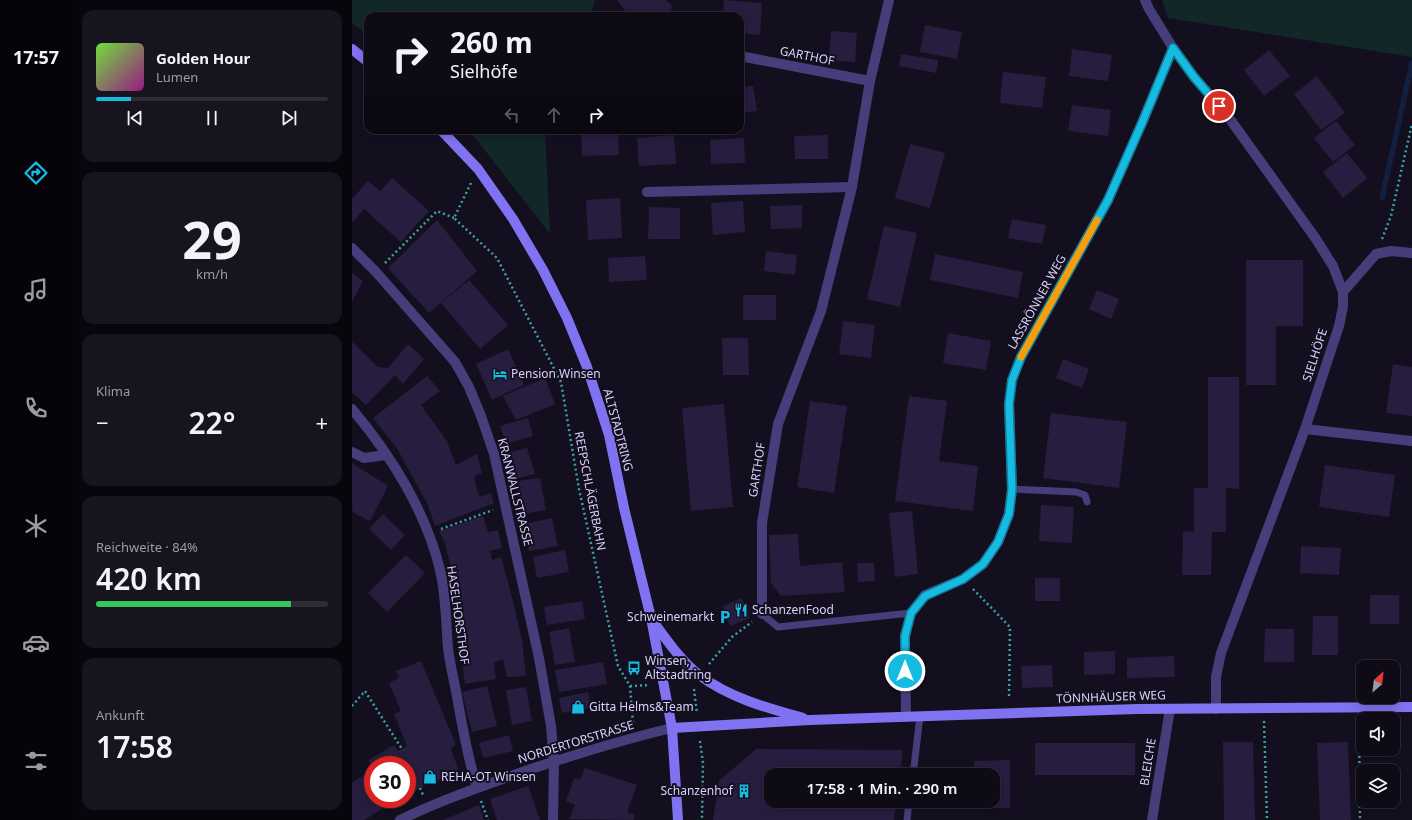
<!DOCTYPE html>
<html lang="de">
<head>
<meta charset="utf-8">
<style>
  :root { --surface:#0e0b17; --page:#171420; --text:#f1f3f6; --muted:#9b9ba1; --line:#2e2b36; --accent:#16bbe2 }
  body { margin:0; font-family:"Noto Sans",sans-serif; background:var(--page); color:var(--text); height:100vh; display:flex; flex-direction:column; font-size:15px; white-space:nowrap }
  * { box-sizing:border-box; margin:0 }
  p { font-size:13px; color:var(--muted) }
  .icon { flex:none; width:22px; height:22px; fill:none; stroke:currentColor; stroke-width:2; stroke-linecap:round; stroke-linejoin:round }
  .map { position:relative; flex:1; overflow:hidden }
  .drawer { display:flex; flex-direction:column; gap:10px; padding:10px; background:#08060d; width:280px }
  .drawer>* { flex:none }
  .hud { position:absolute; left:12px; top:12px; width:380px; height:122px; border-radius:12px; box-shadow:0 2px 10px #0003,0 0 0 1px var(--line); background:#0e0b17; color:var(--text); overflow:hidden }
  .needle { width:26px; rotate:28deg }
  .buttons { position:absolute; left:1004px; top:660px; display:grid; gap:8px }
  .buttons a { display:grid; place-items:center; width:44px; height:44px; border-radius:8px; background:var(--surface); box-shadow:0 2px 10px #0003,0 0 0 1px var(--line); font-size:20px }
  .speed { position:absolute; left:12px; top:756px; display:flex; gap:8px; font-size:20px; font-weight:700; text-align:center }
  .speed>* { display:grid; place-content:center; width:52px; height:52px; border-radius:50%; background:var(--surface); box-shadow:0 2px 10px #0003,0 0 0 1px var(--line); line-height:1 }
  .speed .limit { border:6px solid #d22; background:#fff; color:#111 }
  .pin { position:absolute; display:grid; place-items:center; width:34px; height:34px; color:#fff; margin:-17px; border:2px solid #fff; border-radius:50%; box-shadow:0 1px 4px #0007 }
  .me { position:absolute; width:44px; margin:-22px; rotate:0deg; stroke-linejoin:round; filter:drop-shadow(0 0 3px #0008) }
  .turn { display:flex; align-items:center; gap:14px; height:84px; padding:0 20px; font-size:18px }
  .turn .icon { width:52px; height:52px; stroke-width:2.5 }
  .turn b { display:block; font-size:28px; line-height:34px }
  .lanes { display:flex; align-items:center; height:38px; padding:0 20px; background:#0003; justify-content:center; gap:20px; direction:ltr }
  .lanes .off { opacity:.35 }
  .big { font-size:30px; font-weight:600; line-height:1.1 }
  .drawer .card { flex:1; display:flex; flex-direction:column; justify-content:center; gap:6px; min-width:0; padding:0 14px; border-radius:12px; background:var(--page) }
  .drawer .dial { align-items:center; gap:0 }
  .dial b { font-size:52px; line-height:1 }
  .song { display:flex; align-items:center; gap:12px }
  .cover { width:48px; height:48px; border-radius:6px; background:linear-gradient(135deg,hsl(100 70% 55%),hsl(310 70% 35%)) }
  .played { height:4px; border-radius:2px; background:linear-gradient(90deg,var(--accent) 15%,var(--line) 15%) }
  .keys { display:flex; justify-content:space-around; direction:ltr }
  .heat { display:flex; justify-content:space-between; align-items:center; font-size:22px; direction:ltr }
  .charge { height:6px; border-radius:3px; background:linear-gradient(90deg,#34c759 84%,var(--line) 0) }
  .trip { position:absolute; left:412px; top:768px; width:236px; height:40px; border-radius:12px; background:var(--surface); box-shadow:0 2px 10px #0003,0 0 0 1px var(--line); font-weight:600; line-height:40px; text-align:center }
  main { display:flex; flex:1; min-height:0 }
  .tab-bar { display:flex; flex-direction:column; width:72px; justify-content:space-around; align-items:center; background:#060409; color:var(--muted) }
  .tab-bar .icon { width:28px; height:28px }
  .tab-bar .active { color:var(--accent) }
  .tab-bar b { font-size:18px; color:var(--text) }
  .map>svg:first-child { display:block }
  .green { fill:#122728 }
  .lines { fill:none; stroke-linecap:round; stroke-linejoin:round }
  .stream { stroke:#122040; stroke-width:5.5 }
  .building { fill:#271d3e }
  .path { stroke:#39a3a6; stroke-width:2.5; stroke-dasharray:2 3; stroke-linecap:butt }
  .lane { stroke:#463e7a; stroke-width:7 }
  .street { stroke:#463e7a; stroke-width:10 }
  .secondary { stroke:#8172f1; stroke-width:10 }
  .route-casing { stroke:#0e7a93; stroke-width:10 }
  .route { stroke:#16bbe2; stroke-width:7 }
  .slow { stroke:#f59e0b; stroke-width:7 }
  .labels { text-anchor:middle; stroke-width:4; stroke-linejoin:round; paint-order:stroke }
  .street-label { font-size:12px; fill:#dad1fb; stroke:#130f1f }
  .poi-label { font-size:12px; fill:#dad1fb; stroke:#130f1f; text-anchor:start }
</style>
</head>
<body>
<main>
<nav class="tab-bar">
<b>17:57</b>
<svg class="icon active" aria-label="directions" viewBox="0 0 24 24"><path d="M12 3l9 9-9 9-9-9zM9 14v-3h6M13 9l2 2-2 2"/></svg>
<svg class="icon" aria-label="music" viewBox="0 0 24 24"><path d="M9 18V5l10-2v13"/><circle cx="6" cy="18" r="3"/><circle cx="16" cy="16" r="3"/></svg>
<svg class="icon" aria-label="phone" viewBox="0 0 24 24"><path d="M5 4h4l2 5-3 2q2 4 5 5l2-3 5 2v4C11 20 4 13 5 4z"/></svg>
<svg class="icon" aria-label="climate" viewBox="0 0 24 24"><path d="M12 3v18M4 7l16 10M4 17L20 7"/></svg>
<svg class="icon" aria-label="car" viewBox="0 0 24 24"><path d="M5 17H2v-5l4-1 3-4h7l3 4 3 1v5h-3M9 17h6M6 11h13"/><circle cx="7" cy="17" r="2"/><circle cx="17" cy="17" r="2"/></svg>
<svg class="icon" aria-label="filters" viewBox="0 0 24 24"><path d="M4 7h16M4 17h16"/><circle cx="9" cy="7" r="2"/><circle cx="15" cy="17" r="2"/></svg>
</nav>
<section class="drawer">
<div class="card">
<div class="song"><i class="cover"></i><div><b>Golden Hour</b><p>Lumen</p></div></div>
<div class="played"></div>
<div class="keys"><svg class="icon" aria-label="previous" viewBox="0 0 24 24"><path d="M18 5L8 12l10 7zM5 5v14"/></svg><svg class="icon" aria-label="pause" viewBox="0 0 24 24"><path d="M8 5v14M16 5v14"/></svg><svg class="icon" aria-label="next" viewBox="0 0 24 24"><path d="M6 5l10 7-10 7zM19 5v14"/></svg></div>
</div>
<div class="card dial"><b>29</b><p>km/h</p></div>
<div class="card"><p>Klima</p>
<div class="heat"><a>−</a><b class="big">22°</b><a>+</a></div>
</div>
<div class="card"><p>Reichweite · 84%</p><b class="big">420 km</b><div class="charge"></div></div>
<div class="card"><p>Ankunft</p><b class="big">17:58</b></div>
</section>
<div class="map">
<svg width="1060" height="820" viewBox="0 0 1060 820">
  <rect width="100%" height="100%" fill="#130f1f"/>
  <g class="green">
    <polygon points="0,0 243,0 239,16 16,16 16,36 0,23"/>
    <polygon points="810,0 1060,0 1060,57 816,18"/>
    <polygon points="117,130 193,130 198,234"/>
  </g>
  <g class="lines">
    <polyline class="stream" points="1030,198 1060,63"/>
  </g>
  <g class="building">
    <polygon points="265,0 314,0 320,6 318,16 277,16"/>
    <polygon points="372,0 410,3 408,35 388,33 388,16 371,16"/>
    <polygon points="573,25 610,32 605,59 568,52"/>
    <polygon points="479,31 505,33 503,62 477,60"/>
    <polygon points="720,49 760,55 756,81 717,76"/>
    <polygon points="917,50 938,76 912,96 892,70"/>
    <polygon points="549,54 586,60 584,73 547,66"/>
    <polygon points="651,72 694,77 690,108 648,103"/>
    <polygon points="965,76 993,113 969,130 942,94"/>
    <polygon points="401,86 405,111 388,113 388,87"/>
    <polygon points="720,105 759,110 756,136 716,131"/>
    <polygon points="984,121 1003,145 981,162 962,138"/>
    <polygon points="229,130 266,130 267,155 230,156"/>
    <polygon points="322,135 324,164 287,166 285,138"/>
    <polygon points="476,135 476,159 443,159 442,136"/>
    <polygon points="392,138 393,163 359,164 358,140"/>
    <polygon points="558,144 593,153 578,208 543,198"/>
    <polygon points="995,153 1015,178 991,198 971,172"/>
    <polygon points="40,178 77,211 49,242 12,209 1,222 0,221 0,199 16,181 28,191"/>
    <polygon points="268,198 270,238 236,240 234,200"/>
    <polygon points="391,201 393,232 361,235 359,203"/>
    <polygon points="450,205 450,228 419,229 418,206"/>
    <polygon points="297,207 328,208 328,239 296,239"/>
    <polygon points="660,219 694,225 690,244 656,238"/>
    <polygon points="85,220 125,271 77,313 36,268"/>
    <polygon points="532,226 565,233 548,307 515,299"/>
    <polygon points="414,251 445,255 443,275 412,271"/>
    <polygon points="583,254 671,272 666,298 578,280"/>
    <polygon points="293,256 295,280 257,282 256,258"/>
    <polygon points="894,260 951,260 951,326 924,326 924,385 894,385"/>
    <polygon points="0,273 11,281 0,302"/>
    <polygon points="117,280 156,325 128,349 89,303"/>
    <polygon points="745,290 767,299 759,319 737,309"/>
    <rect x="391" y="295" width="33" height="25"/>
    <polygon points="491,321 523,325 519,358 487,354"/>
    <polygon points="596,333 639,341 634,370 591,363"/>
    <polygon points="370,338 396,338 397,375 371,375"/>
    <polygon points="0,342 26,367 36,368 56,344 72,359 51,384 43,375 14,405 0,392"/>
    <polygon points="156,349 172,385 140,400 124,364"/>
    <polygon points="711,359 737,369 730,388 704,378"/>
    <polygon points="1041,364 1060,367 1060,416 1034,413"/>
    <polygon points="75,376 88,391 69,405 95,441 104,465 125,454 130,473 122,476 124,487 128,497 139,493 142,503 83,526 76,505 53,463 46,450 21,418"/>
    <polygon points="856,377 887,377 887,489 874,488 874,532 860,532 859,575 830,575 831,531 842,532 842,488 856,488"/>
    <polygon points="193,378 203,404 164,420 151,396"/>
    <polygon points="557,396 595,401 587,461 626,466 621,511 543,501"/>
    <polygon points="458,401 495,406 482,493 445,487"/>
    <polygon points="372,404 381,507 339,511 330,408"/>
    <polygon points="699,413 775,422 767,488 691,478"/>
    <polygon points="176,418 181,436 154,444 148,426"/>
    <polygon points="175,448 183,474 163,479 156,453"/>
    <polygon points="0,463 36,486 18,521 0,512 1,509 0,508"/>
    <polygon points="973,465 1043,475 1037,517 967,507"/>
    <polygon points="188,478 194,510 171,514 165,481"/>
    <polygon points="689,505 722,507 720,543 687,541"/>
    <polygon points="560,511 566,574 543,577 537,513"/>
    <polygon points="31,514 53,535 39,550 17,529"/>
    <polygon points="131,516 136,532 146,530 150,548 138,551 140,560 149,557 159,593 170,640 174,676 155,677 151,659 142,663 144,679 113,684 108,647 108,623 103,586 93,543 87,531"/>
    <polygon points="200,518 206,546 177,551 172,524"/>
    <polygon points="446,534 448,566 490,562 493,592 429,596 419,583 417,535"/>
    <polygon points="949,546 989,548 987,575 948,573"/>
    <polygon points="213,550 217,572 185,578 181,557"/>
    <polygon points="54,555 73,573 35,612 16,593"/>
    <polygon points="505,563 522,563 523,581 506,582"/>
    <rect x="683" y="578" width="25" height="23"/>
    <rect x="1018" y="595" width="29" height="29"/>
    <polygon points="390,598 398,618 378,626 371,606"/>
    <polygon points="230,601 233,619 195,625 192,607"/>
    <polygon points="961,616 986,616 986,655 960,655"/>
    <polygon points="217,628 223,662 203,665 197,632"/>
    <polygon points="913,629 942,629 942,662 912,662"/>
    <polygon points="763,651 763,674 732,675 732,652"/>
    <polygon points="822,656 823,677 775,678 775,658"/>
    <polygon points="69,661 104,745 99,748 107,772 72,786 55,795 55,765 21,765 21,799 47,799 12,820 0,820 0,783 20,770 16,760 42,745 46,751 55,746 42,714 49,711 37,683 47,678 44,671"/>
    <polygon points="251,662 255,684 207,692 203,670"/>
    <polygon points="700,665 701,687 670,688 669,666"/>
    <polygon points="135,686 145,726 120,732 110,692"/>
    <polygon points="174,687 180,721 160,725 154,690"/>
    <polygon points="236,692 239,708 210,713 207,698"/>
    <polygon points="157,735 161,751 131,758 127,743"/>
    <polygon points="871,742 901,742 903,820 872,820"/>
    <polygon points="996,742 999,820 968,820 965,743"/>
    <rect x="683" y="743" width="100" height="32"/>
    <polygon points="404,749 551,750 548,775 419,775 419,801 545,801 542,820 361,820 367,781"/>
    <polygon points="658,760 658,808 623,808 623,801 641,801 641,775 623,775 622,761"/>
    <polygon points="233,768 285,785 275,812 283,815 281,820 217,819 223,805 214,801 222,778 228,780"/>
    <polygon points="176,786 188,820 145,820 138,799"/>
    <polygon points="127,805 132,820 91,820"/>
  </g>
  <g class="lines">
    <g class="path">
      <polyline points="119,183 102,218 145,258 209,382 227,489 266,666 278,686 281,724"/>
      <polyline points="1030,239 1039,216 1060,124"/>
      <polyline points="33,263 85,211 102,218"/>
      <polyline points="89,529 141,510"/>
      <polyline points="621,589 658,627 657,699"/>
      <polyline points="357,664 380,637 400,622"/>
      <polyline points="278,686 298,685"/>
      <polyline points="342,689 345,714"/>
      <polyline points="0,706 13,691 50,749"/>
      <polyline points="912,721 915,820"/>
      <polyline points="1007,721 1008,820"/>
      <polyline points="348,741 351,763 350,820"/>
      <polyline points="68,788 71,795"/>
      <polyline points="129,801 136,820"/>
    </g>
    <g class="lane">
      <polyline points="660,489 724,492 733,495 735,502"/>
      <polyline points="410,614 426,627 559,613"/>
      <polyline points="561,775 568,716"/>
      <polyline points="555,820 557,801"/>
    </g>
    <g class="street">
      <polyline points="793,0 797,9 821,48 842,77 875,115 964,239 981,266 991,292 991,307 987,326 953,429 869,653 864,677 864,709"/>
      <polyline points="388,56 518,81"/>
      <polyline points="295,192 500,187"/>
      <polyline points="0,248 24,272 103,362 117,387 129,416 142,454 187,658 199,726 202,762 201,820"/>
      <polyline points="991,292 1024,254 1039,251 1060,253"/>
      <path d="M0,409C38,454 74,511 88,570C94,595 94,622 96,648C98,666 103,684 106,702C111,731 116,759 125,787"/>
      <polyline points="953,429 1060,441"/>
      <polyline points="0,452 12,458 34,455"/>
      <polyline points="410,614 410,523 426,424 469,311 500,187 518,81 537,0"/>
      <polyline points="554,717 553,636 559,613 573,595 611,579 631,564 646,542 657,514 660,489 657,404 660,380 669,357 756,200 790,123 821,48"/>
      <path d="M48,820C91,799 136,784 182,768C228,753 273,739 320,728"/>
      <polyline points="800,820 818,709"/>
    </g>
    <g class="secondary">
      <polyline points="0,49 16,62"/>
      <polyline points="89,130 126,169 161,219 191,270 215,318 235,367 257,435 272,508 299,618 320,728 326,820"/>
      <path d="M300,620C314,639 328,660 347,675C378,698 415,708 451,718"/>
      <polyline points="320,728 458,720 785,709 1060,707"/>
    </g>
  </g>
  <g class="lines">
    <g class="route-casing">
      <polyline id="route" points="553,671 553,636 559,613 573,596 611,579 631,564 646,542 657,514 660,489 657,404 660,380 669,357 756,200 790,123 821,48 842,77 867,106"/>
    </g>
    <use href="#route" class="route"/>
    <polyline class="slow" points="669,357 745,220"/>
  </g>
  <defs>
    <g id="hotel-bare" transform="scale(1.08)"><path d="M-6-4.5h1.5V1H6V5H4.5V3h-9V5H-6ZM-4 0a1.8 1.8 0 1 1 3.6 0ZM.5 0V-2.5h3Q6-2.5 6 0Z" fill="#16bbe2" stroke="#130f1f" stroke-width="2.5" paint-order="stroke"/></g>
    <g id="restaurant-bare" transform="scale(1.08)"><path d="M-5-6h1v4h1v-4h1v4h1v-4h1v5L-1.5 .5V6h-2V.5L-5-1ZM5-6V6H3V1.5H1.5Q1.5-4 5-6Z" fill="#16bbe2" stroke="#130f1f" stroke-width="2.5" paint-order="stroke"/></g>
    <g id="parking-bare" transform="scale(1.08)"><path d="M-3.5-5.5H1a3.5 3.5 0 0 1 0 7H-1V5.5H-3.5ZM-1-3.4V-.6H.8a1.4 1.4 0 0 0 0-2.8Z" fill="#16bbe2" stroke="#130f1f" stroke-width="2.5" paint-order="stroke"/></g>
    <g id="bus-bare" transform="scale(1.08)"><path d="M-5-6H5V4H4V6H2V4H-2V6H-4V4H-5ZM-3.5-4V0h7V-4ZM-3.5 1.2v1.5H-2V1.2ZM2 1.2v1.5H3.5V1.2Z" fill="#16bbe2" stroke="#130f1f" stroke-width="2.5" paint-order="stroke"/></g>
    <g id="shop-bare" transform="scale(1.08)"><path d="M-5-2.5h2.3a2.7 3.5 0 0 1 5.4 0H5L5.5 6h-11ZM-1.5-2.5h3a1.5 2.3 0 0 0-3 0Z" fill="#16bbe2" stroke="#130f1f" stroke-width="2.5" paint-order="stroke"/></g>
    <g id="building-bare" transform="scale(1.08)"><path d="M-4-6H4V6H1V3H-1V6H-4ZM-2.5-4.3h1.7v1.8h-1.7ZM.8-4.3h1.7v1.8H.8ZM-2.5-1h1.7V.8h-1.7ZM.8-1h1.7V.8H.8Z" fill="#16bbe2" stroke="#130f1f" stroke-width="2.5" paint-order="stroke"/></g>
  </defs>
  <g fill-rule="evenodd">
    <use href="#hotel-bare" x="148" y="374"/>
    <use href="#restaurant-bare" x="389" y="610"/>
    <use href="#parking-bare" x="373" y="617"/>
    <use href="#bus-bare" x="282" y="668"/>
    <use href="#shop-bare" x="226" y="707"/>
    <use href="#shop-bare" x="78" y="777"/>
    <use href="#building-bare" x="392" y="791"/>
  </g>
  <g class="labels">
    <g class="street-label">
      <text transform="translate(455 56) rotate(11)" y="4">GARTHOF</text>
      <text transform="translate(685 302) rotate(-61)" y="4">LASSRÖNNER WEG</text>
      <text transform="translate(963 355) rotate(-72)" y="4">SIELHÖFE</text>
      <text transform="translate(266 430) rotate(75)" y="4">ALTSTADTRING</text>
      <text transform="translate(405 470) rotate(-81)" y="4">GARTHOF</text>
      <text transform="translate(238 491) rotate(79)" y="4">REEPSCHLÄGERBAHN</text>
      <text transform="translate(163 492) rotate(76)" y="4">KRANWALLSTRASSE</text>
      <text transform="translate(106 615) rotate(82)" y="4">HASELHORSTHOF</text>
      <text transform="translate(759 697) rotate(-2)" y="4">TÖNNHÄUSER WEG</text>
      <text transform="translate(224 742) rotate(-17)" y="4">NORDERTORSTRASSE</text>
      <text transform="translate(796 762) rotate(-81)" y="4">BLEICHE</text>
    </g>
    <g class="poi-label">
      <text x="159" y="378">Pension Winsen</text>
      <text x="400" y="614">SchanzenFood</text>
      <text x="362" y="621" text-anchor="end">Schweinemarkt</text>
      <text x="293" y="665">Winsen,<tspan x="293" dy="14">Altstadtring</tspan></text>
      <text x="237" y="711">Gitta Helms&amp;Team</text>
      <text x="89" y="781">REHA-OT Winsen</text>
      <text x="381" y="795" text-anchor="end">Schanzenhof</text>
    </g>
  </g>
</svg>
<div class="buttons">
<a><svg class="needle" viewBox="-14 -14 28 28"><path d="M0-13l5 13h-10z" fill="#e53935"/><path d="M0 13l5-13h-10z" fill="#9b9ba1"/></svg></a>
<a><svg class="icon" aria-label="sound" viewBox="0 0 24 24"><path d="M4 9h4l5-4v14l-5-4H4zM17 9q2 3 0 6"/></svg></a>
<a><svg class="icon" aria-label="layers" viewBox="0 0 24 24"><path d="M12 4l9 5-9 5-9-5zM3 14l9 5 9-5"/></svg></a>
</div>
<div class="speed"><div class="limit">30</div></div>
<div class="pin" style="left:867px;top:106px;background:#d93025"><svg class="icon" aria-label="arrive" viewBox="0 0 24 24"><path d="M6 21V4h12l-3 4 3 4H6"/></svg></div>
<svg class="me" style="left:553px;top:671px" viewBox="-20 -20 40 40"><circle r="17" fill="#16bbe2" stroke="#fff" stroke-width="3"/><path d="M0-11L8 9 0 5-8 9z" fill="#fff"/></svg>
<div class="trip">17:58 · 1 Min. · 290 m</div>
<div class="hud">
<div class="turn"><svg class="icon" aria-label="right" viewBox="0 0 24 24"><path d="M7 20v-9h11M14 6l5 5-5 5"/></svg><div><b>260 m</b>Sielhöfe</div></div>
<div class="lanes"><svg class="icon off" aria-label="left" viewBox="0 0 24 24"><path d="M17 20v-9H6M10 6l-5 5 5 5"/></svg><svg class="icon off" aria-label="ahead" viewBox="0 0 24 24"><path d="M12 20V5M6 11l6-6 6 6"/></svg><svg class="icon" aria-label="right" viewBox="0 0 24 24"><path d="M7 20v-9h11M14 6l5 5-5 5"/></svg></div>
</div>
</div>
</main>
</body>
</html>
